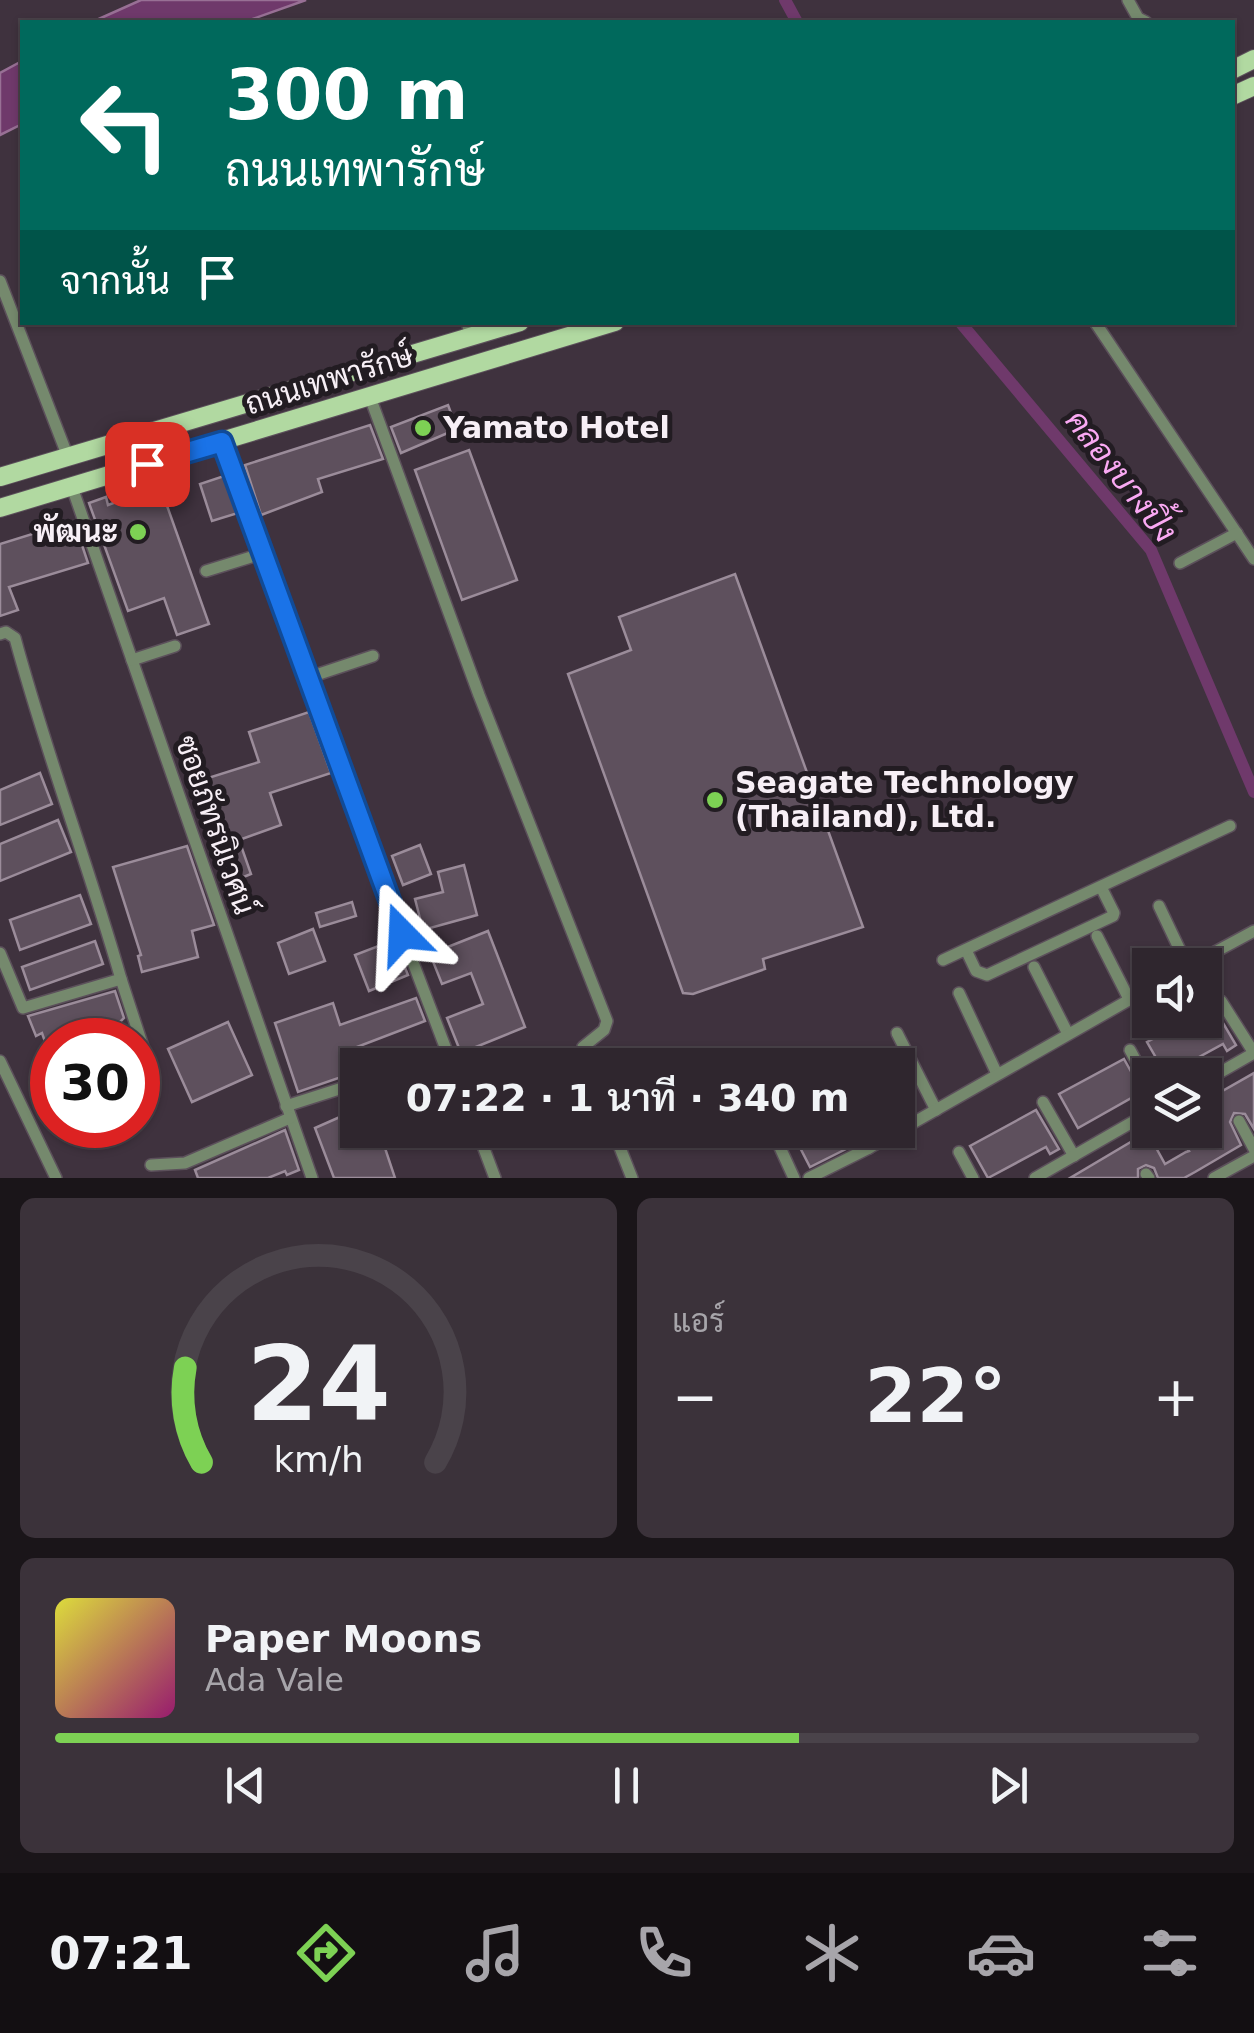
<!DOCTYPE html>
<html lang="th">
<head>
<meta charset="utf-8">
<style>
  :root { --surface:#2f262e; --page:#3b323a; --text:#f1f3f6; --muted:#a7a5aa; --line:#4a434a; --accent:#7dd154 }
  body { margin:0; font-family:"DejaVu Sans",Sarabun,sans-serif; background:var(--page); color:var(--text); height:100vh; display:flex; flex-direction:column; font-size:38px; white-space:nowrap }
  * { box-sizing:border-box; margin:0 }
  p { font-size:32px; color:var(--muted) }
  .icon { flex:none; width:55px; height:55px; fill:none; stroke:currentColor; stroke-width:2; stroke-linecap:round; stroke-linejoin:round }
  .map { position:relative; height:1178px; overflow:hidden }
  .side { display:flex; flex-direction:column; gap:20px; padding:20px; background:#1a1519; flex:1 }
  .side>* { flex:none }
  .banner { position:absolute; left:20px; top:20px; width:1215px; height:305px; border-radius:0px; box-shadow:0 2px 8px #0004,0 0 0 2px var(--line); background:#00695c; color:#fff; overflow:hidden }
  .buttons { position:absolute; left:1132px; top:948px; display:grid; gap:20px }
  .buttons a { display:grid; place-items:center; width:90px; height:90px; border-radius:0px; background:var(--surface); box-shadow:0 2px 8px #0004,0 0 0 2px var(--line); font-size:50px }
  .speed { position:absolute; left:30px; top:1018px; display:flex; gap:20px; font-size:50px; font-weight:700; text-align:center }
  .speed>* { display:grid; place-content:center; width:130px; height:130px; border-radius:50%; background:var(--surface); box-shadow:0 2px 8px #0004,0 0 0 2px var(--line); line-height:1 }
  .speed .limit { border:15px solid #d22; background:#fff; color:#111 }
  .pin { position:absolute; display:grid; place-items:center; width:85px; height:85px; color:#fff; margin:-42px; border-radius:20px; box-shadow:0 5px 15px #0006 }
  .me { position:absolute; width:110px; margin:-55px; rotate:339deg; stroke-linejoin:round; filter:drop-shadow(0 0 8px #0008) }
  .turn { display:flex; align-items:center; gap:35px; height:210px; padding:0 40px; font-size:45px }
  .turn .icon { width:130px; height:130px; stroke-width:2.5 }
  .turn b { display:block; font-size:70px; line-height:85px }
  .then { display:flex; align-items:center; height:95px; padding:0 40px; background:#0003; gap:20px; font-size:38px }
  .big { font-size:75px; font-weight:600; line-height:1.1 }
  .side .card { flex:1; display:flex; flex-direction:column; justify-content:center; gap:15px; min-width:0; padding:0 35px; border-radius:15px; background:var(--page) }
  .side .dial { align-items:center; gap:0 }
  .dial svg { height:260px; overflow:visible; fill:none; stroke:var(--line); stroke-width:7; stroke-linecap:round; text-anchor:middle }
  .dial text { fill:var(--text); stroke:none }
  .song { display:flex; align-items:center; gap:30px }
  .cover { width:120px; height:120px; border-radius:15px; background:linear-gradient(135deg,hsl(60 70% 55%),hsl(320 70% 35%)) }
  .played { height:10px; border-radius:5px; background:linear-gradient(90deg,var(--accent) 65%,var(--line) 65%) }
  .keys { display:flex; justify-content:space-around; direction:ltr }
  .heat { display:flex; justify-content:space-between; align-items:center; font-size:55px; direction:ltr }
  .side .tiles { flex:1; display:grid; gap:20px; grid-template-columns:1fr 1fr }
  .card:last-child { grid-column:span 2 }
  .trip { position:absolute; left:340px; top:1048px; width:575px; height:100px; border-radius:0px; background:var(--surface); box-shadow:0 2px 8px #0004,0 0 0 2px var(--line); font-weight:600; line-height:100px; text-align:center }
  .tabs { display:flex; height:160px; justify-content:space-around; align-items:center; background:#130f12; color:var(--muted) }
  .tabs .icon { width:70px; height:70px }
  .tabs .current { color:var(--accent) }
  .tabs b { font-size:45px; color:var(--text) }
  .map>svg:first-child { display:block }
  .water { fill:#6f396b; stroke:#987095; stroke-width:2.5 }
  .lines { fill:none; stroke-linecap:round; stroke-linejoin:round }
  .canal { stroke:#6f396b; stroke-width:12 }
  .building { fill:#5e505d; stroke:#9b8c9a; stroke-width:2.5 }
  .minor-casing { stroke:#5c505b; stroke-width:14 }
  .primary-casing { stroke:#5c505b; stroke-width:20 }
  .minor { stroke:#75896d; stroke-width:11 }
  .primary { stroke:#b1d9a1; stroke-width:18 }
  .route-casing { stroke:#114b97; stroke-width:25 }
  .route { stroke:#1a73e8; stroke-width:18 }
  .poi-dot { fill:#7dd154; stroke:#221c22; stroke-width:4 }
  .labels { text-anchor:middle; stroke-width:10; stroke-linejoin:round; paint-order:stroke }
  .street-label { font-size:30px; fill:#f7eff6; stroke:#221c22 }
  .poi-label { font-size:30px; font-weight:bold; fill:#f7eff6; stroke:#221c22; text-anchor:start }
  .water-label { font-size:32px; font-style:italic; fill:#faa9f3; stroke:#221c22 }
</style>
</head>
<body>
<div class="map">
<svg width="1254" height="1178" viewBox="0 0 1254 1178">
  <rect width="100%" height="100%" fill="#3f323e"/>
  <g class="water">
    <polygon points="141,0 306,0 244,22 92,22"/>
    <polygon points="22,61 22,124 0,135 0,73"/>
  </g>
  <g class="lines">
    <g class="canal">
      <polyline points="785,0 797,22"/>
      <polyline points="960,322 1151,550 1254,792"/>
    </g>
  </g>
  <g class="building">
    <polygon points="448,405 457,429 401,453 391,427"/>
    <polygon points="370,425 383,459 318,479 322,492 261,515 245,465"/>
    <polygon points="469,450 517,580 462,600 415,470"/>
    <polygon points="224,476 238,513 212,521 200,484"/>
    <polygon points="160,486 209,624 177,635 164,598 128,611 89,503 106,497 108,505"/>
    <polygon points="74,521 88,563 9,587 18,610 0,616 0,544"/>
    <polygon points="735,574 863,927 763,959 765,969 693,994 683,993 568,674 631,650 619,617"/>
    <polygon points="309,712 331,773 270,793 281,825 239,840 251,874 226,884 189,784 259,762 249,732"/>
    <polygon points="40,773 52,804 0,825 0,790"/>
    <polygon points="58,820 71,852 0,881 0,844"/>
    <polygon points="420,845 431,874 403,885 392,856"/>
    <polygon points="187,846 214,925 192,931 198,957 142,972 138,956 141,955 113,867"/>
    <polygon points="464,865 477,915 423,930 415,899 443,892 438,872"/>
    <polygon points="80,895 91,924 20,950 10,920"/>
    <polygon points="352,902 356,916 320,927 316,913"/>
    <polygon points="313,929 325,961 289,974 278,943"/>
    <polygon points="488,931 525,1027 461,1053 447,1018 483,1004 471,973 442,984 430,954"/>
    <polygon points="394,940 408,975 369,991 355,955"/>
    <polygon points="95,941 103,964 30,990 22,967"/>
    <polygon points="115,991 124,1018 102,1040 52,1040 51,1059 42,1033 36,1036 28,1016"/>
    <polygon points="416,998 425,1021 349,1050 356,1072 298,1092 275,1023 333,1003 340,1025"/>
    <polygon points="1213,1006 1236,1045 1227,1051 1223,1044 1166,1075 1147,1042 1190,1020 1205,1020 1205,1011"/>
    <polygon points="228,1022 252,1075 192,1102 168,1049"/>
    <polygon points="1124,1059 1142,1091 1148,1097 1139,1102 1135,1096 1078,1128 1059,1094"/>
    <polygon points="1254,1073 1254,1129 1245,1114 1234,1113 1230,1122 1241,1145 1195,1172 1184,1178 1158,1178 1154,1168 1146,1165 1138,1169 1138,1178 1070,1178 1151,1130 1168,1130 1153,1142 1165,1164 1186,1152 1189,1151 1176,1130 1205,1130 1205,1101"/>
    <polygon points="358,1109 358,1130 379,1130 395,1178 334,1178 315,1128"/>
    <polygon points="1036,1110 1059,1149 1050,1154 1046,1147 988,1178 970,1146"/>
    <polygon points="285,1130 299,1170 287,1175 285,1171 268,1178 198,1178 195,1170"/>
    <polygon points="791,1130 846,1130 854,1145 810,1167"/>
  </g>
  <g class="lines">
    <g class="minor-casing">
      <g id="minor">
        <polyline points="1128,0 1138,18 1146,22"/>
        <polyline points="0,281 68,457"/>
        <polyline points="467,322 471,337"/>
        <polyline points="1095,322 1254,559"/>
        <polyline points="370,397 479,695 607,1021 604,1030 583,1047 587,1065"/>
        <polyline points="222,442 346,786 452,1065"/>
        <polyline points="72,487 312,1178"/>
        <polyline points="1180,563 1237,533"/>
        <polyline points="206,571 261,554"/>
        <path d="M0,634L6,632L15,638C46,753 88,864 121,979L23,1008L0,953"/>
        <polyline points="132,660 175,646"/>
        <polyline points="307,678 373,656"/>
        <polyline points="1159,906 1187,965"/>
        <polyline points="1097,936 1129,999"/>
        <polyline points="966,950 976,971 987,975 1113,916 1114,913 1101,887"/>
        <polyline points="943,960 1230,826"/>
        <polyline points="1191,965 1254,931"/>
        <polyline points="1034,967 1068,1034"/>
        <polyline points="121,979 147,1059 145,1071 138,1077"/>
        <polyline points="959,993 997,1074"/>
        <polyline points="1221,1001 1254,1053"/>
        <polyline points="897,1033 936,1110"/>
        <polyline points="1130,1050 1150,1087"/>
        <polyline points="0,1061 56,1178"/>
        <polyline points="1205,1081 1254,1053"/>
        <polyline points="1043,1102 1074,1156"/>
        <polyline points="286,1106 358,1083"/>
        <polyline points="1239,1121 1254,1149"/>
        <polyline points="477,1130 495,1178"/>
        <polyline points="613,1130 632,1178"/>
        <polyline points="772,1130 794,1178"/>
        <polyline points="860,1130 869,1148"/>
        <polyline points="959,1152 973,1178"/>
        <polyline points="151,1165 185,1163 290,1118"/>
        <polyline points="1146,1174 1149,1178"/>
        <polyline points="809,1178 869,1148 1150,988"/>
        <polyline points="1035,1178 1150,1112"/>
        <polyline points="1214,1178 1254,1156"/>
      </g>
    </g>
    <g class="primary-casing">
      <g id="primary">
        <polyline points="1232,70 1254,59"/>
        <polyline points="1232,96 1254,86"/>
        <polyline points="0,477 520,322"/>
        <polyline points="0,508 615,322"/>
      </g>
    </g>
    <use href="#minor" class="minor"/>
    <use href="#primary" class="primary"/>
  </g>
  <g class="lines">
    <g class="route-casing">
      <polyline id="route" points="147,464 222,442 402,934"/>
    </g>
    <use href="#route" class="route"/>
  </g>
  <g class="poi-dot">
    <circle cx="423" cy="428" r="10"/>
    <circle cx="138" cy="532" r="10"/>
    <circle cx="715" cy="800" r="10"/>
  </g>
  <g class="labels">
    <g class="street-label">
      <text transform="translate(329 380) rotate(-17)" y="10">ถนนเทพารักษ์</text>
      <text transform="translate(215 825) rotate(71)" y="10">ซอยภัทรนิเวศน์</text>
    </g>
    <g class="poi-label">
      <text x="443" y="438">Yamato Hotel</text>
      <text x="118" y="542" text-anchor="end">พัฒนะ</text>
      <text x="735" y="793">Seagate Technology<tspan x="735" dy="34">(Thailand), Ltd.</tspan></text>
    </g>
    <g class="water-label">
      <text transform="translate(1121 476) rotate(52)" y="11">คลองบางปิ้ง</text>
    </g>
  </g>
</svg>
<div class="buttons">
<a><svg class="icon" aria-label="sound" viewBox="0 0 24 24"><path d="M4 9h4l5-4v14l-5-4H4zM17 9q2 3 0 6"/></svg></a>
<a><svg class="icon" aria-label="layers" viewBox="0 0 24 24"><path d="M12 4l9 5-9 5-9-5zM3 14l9 5 9-5"/></svg></a>
</div>
<div class="speed"><div class="limit">30</div></div>
<div class="pin" style="left:147px;top:464px;background:#d93025"><svg class="icon" aria-label="arrive" viewBox="0 0 24 24"><path d="M6 21V4h12l-3 4 3 4H6"/></svg></div>
<svg class="me" style="left:402px;top:934px" viewBox="-20 -20 40 40"><path d="M0-17L14 15 0 8-14 15z" fill="#1a73e8" stroke="#fff" stroke-width="4"/></svg>
<div class="trip">07:22 · 1 นาที · 340 m</div>
<div class="banner">
<div class="turn"><svg class="icon" aria-label="left" viewBox="0 0 24 24"><path d="M17 20v-9H6M10 6l-5 5 5 5"/></svg><div><b>300 m</b>ถนนเทพารักษ์</div></div>
<div class="then">จากนั้น<svg class="icon" aria-label="arrive" viewBox="0 0 24 24"><path d="M6 21V4h12l-3 4 3 4H6"/></svg></div>
</div>
</div>
<section class="side">
<div class="tiles">
<div class="card dial"><svg viewBox="0 0 100 80">
<path d="M14 69A42 42 0 1 1 86 69"/>
<path d="M14 69A42 42 0 0 1 9 40" stroke="#7dd154"/>
<text x="50" y="56" font-size="32" font-weight="700">24</text>
<text x="50" y="72" font-size="11">km/h</text>
</svg></div>
<div class="card"><p>แอร์</p>
<div class="heat"><a>−</a><b class="big">22°</b><a>+</a></div>
</div>
<div class="card">
<div class="song"><i class="cover"></i><div><b>Paper Moons</b><p>Ada Vale</p></div></div>
<div class="played"></div>
<div class="keys"><svg class="icon" aria-label="previous" viewBox="0 0 24 24"><path d="M18 5L8 12l10 7zM5 5v14"/></svg><svg class="icon" aria-label="pause" viewBox="0 0 24 24"><path d="M8 5v14M16 5v14"/></svg><svg class="icon" aria-label="next" viewBox="0 0 24 24"><path d="M6 5l10 7-10 7zM19 5v14"/></svg></div>
</div>
</div>
</section>
<nav class="tabs">
<b>07:21</b>
<svg class="icon current" aria-label="directions" viewBox="0 0 24 24"><path d="M12 3l9 9-9 9-9-9zM9 14v-3h6M13 9l2 2-2 2"/></svg>
<svg class="icon" aria-label="music" viewBox="0 0 24 24"><path d="M9 18V5l10-2v13"/><circle cx="6" cy="18" r="3"/><circle cx="16" cy="16" r="3"/></svg>
<svg class="icon" aria-label="phone" viewBox="0 0 24 24"><path d="M5 4h4l2 5-3 2q2 4 5 5l2-3 5 2v4C11 20 4 13 5 4z"/></svg>
<svg class="icon" aria-label="climate" viewBox="0 0 24 24"><path d="M12 3v18M4 7l16 10M4 17L20 7"/></svg>
<svg class="icon" aria-label="car" viewBox="0 0 24 24"><path d="M5 17H2v-5l4-1 3-4h7l3 4 3 1v5h-3M9 17h6M6 11h13"/><circle cx="7" cy="17" r="2"/><circle cx="17" cy="17" r="2"/></svg>
<svg class="icon" aria-label="filters" viewBox="0 0 24 24"><path d="M4 7h16M4 17h16"/><circle cx="9" cy="7" r="2"/><circle cx="15" cy="17" r="2"/></svg>
</nav>
</body>
</html>
